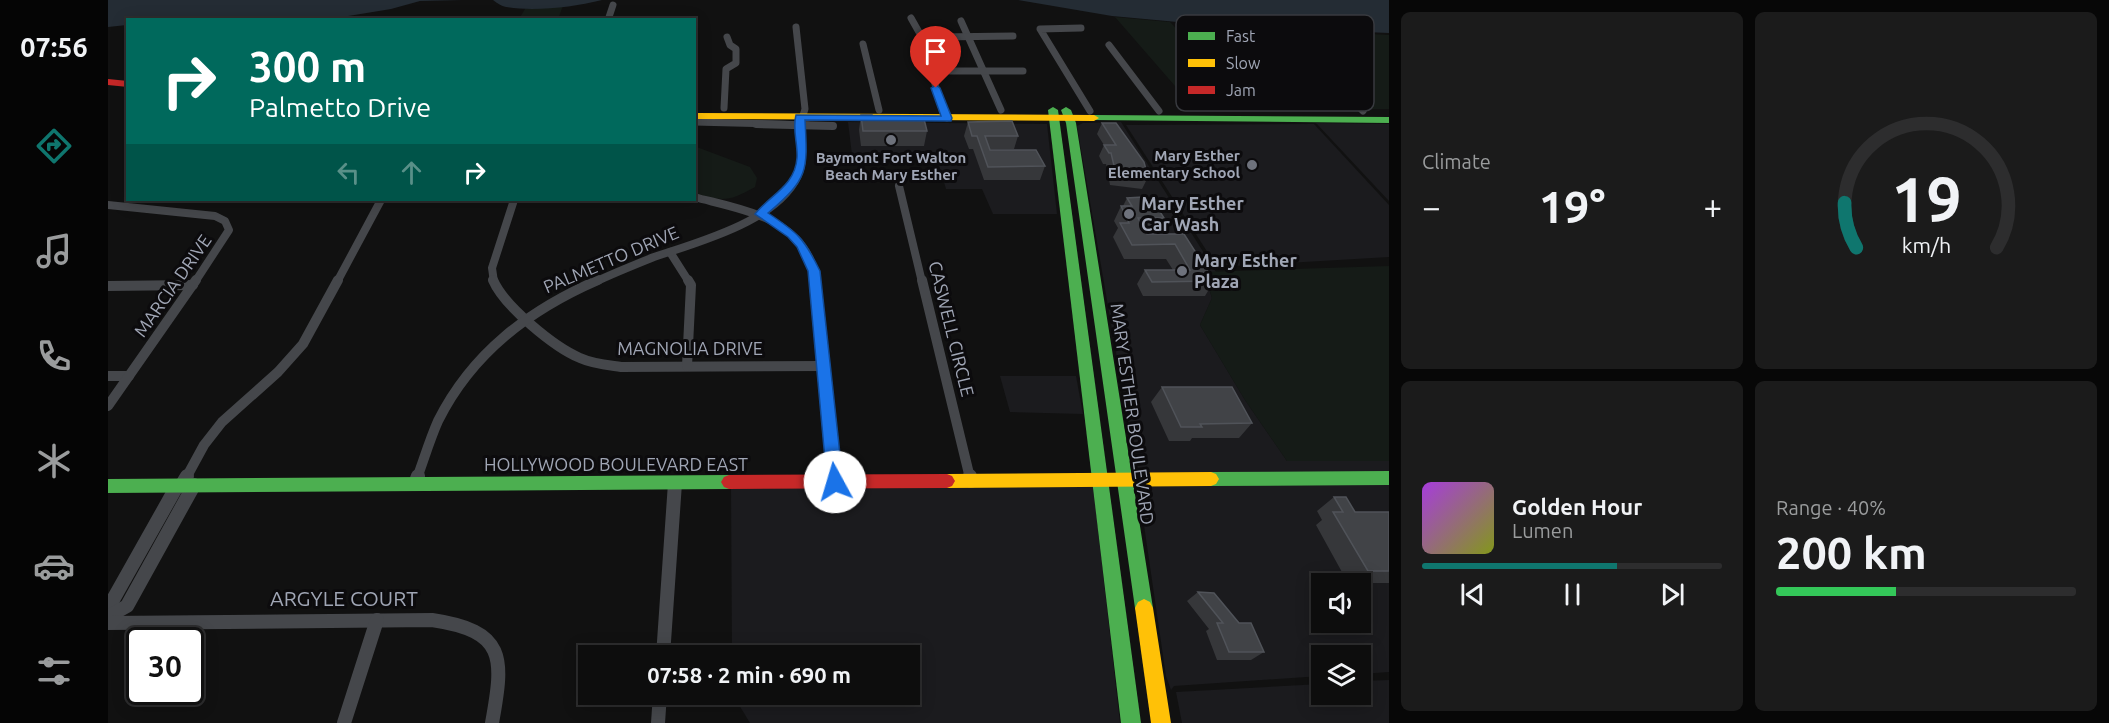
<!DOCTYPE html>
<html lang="en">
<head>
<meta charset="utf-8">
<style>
  :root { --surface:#0d0d0d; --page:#1b1b1b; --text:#f1f3f6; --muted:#9a9c9d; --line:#2d2d2e; --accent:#0f766e }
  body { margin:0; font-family:Ubuntu,sans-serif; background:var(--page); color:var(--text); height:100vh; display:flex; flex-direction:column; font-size:22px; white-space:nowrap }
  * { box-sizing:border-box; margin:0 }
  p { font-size:20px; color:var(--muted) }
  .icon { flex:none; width:33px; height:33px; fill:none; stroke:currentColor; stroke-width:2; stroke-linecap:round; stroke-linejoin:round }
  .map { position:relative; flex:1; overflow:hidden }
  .sheet { display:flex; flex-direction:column; gap:12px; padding:12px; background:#070707; width:720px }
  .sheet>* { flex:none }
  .hud { position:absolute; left:18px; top:18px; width:570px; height:183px; border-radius:0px; box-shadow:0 3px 15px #0003,0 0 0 2px var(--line); background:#00695c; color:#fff; overflow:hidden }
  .fabs { position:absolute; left:1203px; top:573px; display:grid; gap:12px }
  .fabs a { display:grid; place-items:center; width:60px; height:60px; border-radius:0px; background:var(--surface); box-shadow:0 3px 15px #0003,0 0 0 2px var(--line); font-size:30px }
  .speed { position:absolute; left:18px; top:627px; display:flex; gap:12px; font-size:30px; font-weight:700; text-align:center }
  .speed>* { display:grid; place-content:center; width:78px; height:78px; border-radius:50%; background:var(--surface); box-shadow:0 3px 15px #0003,0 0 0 2px var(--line); line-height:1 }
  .speed .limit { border:3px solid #111; border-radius:9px; background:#fff; color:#111 }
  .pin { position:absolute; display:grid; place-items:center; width:51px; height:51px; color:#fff; margin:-62px -26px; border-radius:50% 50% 50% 0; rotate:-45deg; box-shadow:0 0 6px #0007 }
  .pin .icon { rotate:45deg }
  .me { position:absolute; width:66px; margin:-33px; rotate:354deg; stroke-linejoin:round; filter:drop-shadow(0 0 4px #0008) }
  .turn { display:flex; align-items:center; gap:21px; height:126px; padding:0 24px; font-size:27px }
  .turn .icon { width:78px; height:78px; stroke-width:2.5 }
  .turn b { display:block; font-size:42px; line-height:51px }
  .lanes { display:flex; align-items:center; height:57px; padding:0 24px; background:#0003; justify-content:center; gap:30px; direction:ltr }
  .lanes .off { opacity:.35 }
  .big { font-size:45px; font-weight:700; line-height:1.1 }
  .sheet .tile { flex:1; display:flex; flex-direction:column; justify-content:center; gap:9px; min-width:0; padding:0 21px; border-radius:9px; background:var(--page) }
  .sheet .dial { align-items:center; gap:0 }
  .dial svg { height:156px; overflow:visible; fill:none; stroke:var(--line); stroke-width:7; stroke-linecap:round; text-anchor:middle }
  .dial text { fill:var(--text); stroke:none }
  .song { display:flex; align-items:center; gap:18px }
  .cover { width:72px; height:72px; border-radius:9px; background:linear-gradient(135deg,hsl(280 70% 55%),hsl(70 70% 35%)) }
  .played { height:6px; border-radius:3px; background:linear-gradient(90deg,var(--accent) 65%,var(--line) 65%) }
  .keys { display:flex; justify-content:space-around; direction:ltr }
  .heat { display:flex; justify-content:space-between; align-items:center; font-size:33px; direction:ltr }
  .charge { height:9px; border-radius:4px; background:linear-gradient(90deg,#34c759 40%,var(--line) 0) }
  .sheet .tiles { flex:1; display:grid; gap:12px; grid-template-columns:repeat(2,1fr) }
  .trip { position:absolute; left:470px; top:645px; width:342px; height:60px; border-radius:0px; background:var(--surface); box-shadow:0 3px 15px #0003,0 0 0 2px var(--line); font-weight:700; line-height:60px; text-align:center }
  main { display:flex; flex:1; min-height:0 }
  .tabs { display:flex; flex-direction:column; width:108px; justify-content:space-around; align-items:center; background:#050505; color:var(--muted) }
  .tabs .icon { width:42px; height:42px }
  .tabs .current { color:var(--accent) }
  .tabs b { font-size:27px; color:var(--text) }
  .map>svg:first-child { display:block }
  .built { fill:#1b1b1e; fill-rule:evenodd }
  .green { fill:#151b17 }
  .water { fill:#242c34 }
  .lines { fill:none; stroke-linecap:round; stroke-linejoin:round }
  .street-far3 { stroke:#45474b; stroke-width:7 }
  .street-far2 { stroke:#45474b; stroke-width:8 }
  .street-far1 { stroke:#45474b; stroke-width:10 }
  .street { stroke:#45474b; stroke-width:14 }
  .fast { fill:#4caf50; fill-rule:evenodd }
  .slow { fill:#ffc107; fill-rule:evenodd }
  .jam { fill:#c62828; fill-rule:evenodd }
  .wall { fill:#36373a }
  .building { fill:#414347; stroke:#505359; stroke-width:1.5 }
  .route { fill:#1a73e8; stroke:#114b97; stroke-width:1.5 }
  .poi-dot { fill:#6e727c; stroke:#0c0b0d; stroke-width:2 }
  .labels { text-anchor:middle; stroke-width:6; stroke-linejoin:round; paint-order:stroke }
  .far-poi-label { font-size:15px; font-weight:bold; fill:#a0a6b5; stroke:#0c0b0d; text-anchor:end }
  .poi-label { font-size:18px; font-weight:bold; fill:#a0a6b5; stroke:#0c0b0d; text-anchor:start }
  .street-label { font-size:18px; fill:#a0a6b5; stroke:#0c0b0d }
  .near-street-label { font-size:21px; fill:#a0a6b5; stroke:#0c0b0d }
  .key { fill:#0c0b0d; stroke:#383a3f; stroke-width:1.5 }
  .key-label { font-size:16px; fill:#a0a6b5 }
</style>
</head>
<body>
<main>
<nav class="tabs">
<b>07:56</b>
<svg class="icon current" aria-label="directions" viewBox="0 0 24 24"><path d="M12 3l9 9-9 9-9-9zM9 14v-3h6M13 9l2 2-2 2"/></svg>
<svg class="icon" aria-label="music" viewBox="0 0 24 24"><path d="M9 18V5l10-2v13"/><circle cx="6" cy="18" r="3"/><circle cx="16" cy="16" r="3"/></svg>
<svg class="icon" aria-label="phone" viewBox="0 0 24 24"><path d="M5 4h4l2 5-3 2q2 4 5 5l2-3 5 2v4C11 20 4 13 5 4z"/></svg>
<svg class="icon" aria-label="climate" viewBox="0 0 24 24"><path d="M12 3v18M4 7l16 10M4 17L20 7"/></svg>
<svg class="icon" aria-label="car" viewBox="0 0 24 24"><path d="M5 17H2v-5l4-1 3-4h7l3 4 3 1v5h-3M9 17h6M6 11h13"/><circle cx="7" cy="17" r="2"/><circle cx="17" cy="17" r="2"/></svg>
<svg class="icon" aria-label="filters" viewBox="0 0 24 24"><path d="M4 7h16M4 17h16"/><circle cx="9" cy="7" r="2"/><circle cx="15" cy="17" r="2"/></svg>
</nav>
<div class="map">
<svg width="1281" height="723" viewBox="0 0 1281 723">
  <rect width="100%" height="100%" fill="#111"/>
  <g class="built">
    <polygon points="740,122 939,124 949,214 885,214 874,189 838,189 828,155 744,155"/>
    <polygon points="1013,122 1108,272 1096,272 1104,298 1092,325 1137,400 1179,461 1281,461 1281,473 1029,474 969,126 975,123"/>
    <polygon points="1207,123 1281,124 1281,201 1209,124"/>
    <polygon points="1206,124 1281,205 1281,257 1109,267 1018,125"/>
    <polygon points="892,376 968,376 975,414 902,412"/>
    <path d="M1281,483V672L1253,674L1252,656H1214L1213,676L1066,686L1063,690L1058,676L1030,484ZM1214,584H1252V622H1214Z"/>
    <polygon points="985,485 1012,723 642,723 625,695 801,694 801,656 624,655 623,488"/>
    <polygon points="1281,680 1281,723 1074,723 1068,692 1213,684 1214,694 1252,694 1253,681"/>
  </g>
  <g class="green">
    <polygon points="455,6 450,19 411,19 417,9"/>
    <polygon points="1007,17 1062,22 1094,55 1197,54 1250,109 1087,109"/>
    <polygon points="1204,31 1281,35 1281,109 1256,109 1203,54 1232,54"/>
    <path d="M586,146L642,167L649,178L647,187C620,202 616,201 587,194Z"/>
    <polygon points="1281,266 1281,461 1179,461 1137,400 1092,325 1104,298 1096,272"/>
  </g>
  <g class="water">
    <polygon points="0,0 354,0 312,1 283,9 228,18 20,20 19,25 0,27"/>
    <path d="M385,0H494C467,7 425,12 398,7C393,6 389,3 385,0Z"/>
    <polygon points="910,0 1281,0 1281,33 1113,26 1004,16"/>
  </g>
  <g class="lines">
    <g class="street-far3">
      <polyline points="803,18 816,41 829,92 839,118"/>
      <polyline points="500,20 505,5"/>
      <polyline points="853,21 893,110"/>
      <polyline points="688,27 697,109 692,125"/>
      <polyline points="973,28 932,29 982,111"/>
      <polyline points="831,37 905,36"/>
      <polyline points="755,44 771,110"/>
      <polyline points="1001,45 1051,111"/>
      <polyline points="1195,50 1255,111"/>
      <polyline points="842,71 915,71"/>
      <polyline points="616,108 618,69 628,63 628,49 622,45 619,37"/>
      <polyline points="586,122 700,125"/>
    </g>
    <g class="street-far2">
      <polyline points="648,124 725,126"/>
      <polyline points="791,186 814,282"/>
      <path d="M586,197C627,208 682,215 702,259C705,265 705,274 706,282"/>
      <polyline points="0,205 107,216 117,221 121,230 87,282"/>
      <polyline points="562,252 581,282"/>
      <polyline points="229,282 273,200"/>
      <polyline points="386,282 384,268 406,200"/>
      <path d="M487,282C506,273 526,265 546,257C590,242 676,220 692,170C697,154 692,139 692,124"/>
    </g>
    <g class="street-far1">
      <path d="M385,280C396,306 446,347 472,358C485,364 499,365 513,367L715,366"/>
      <polyline points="706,280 727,478"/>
      <polyline points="814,280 862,478"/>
      <polyline points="0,286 85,285"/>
      <polyline points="579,366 583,285 580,280"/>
      <polyline points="0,376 21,376"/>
      <polyline points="0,406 88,280"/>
      <polyline points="78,478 96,445 114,422 170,372 195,344 230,280"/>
      <path d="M309,478C316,459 322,439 330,421C364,353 421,310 490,280"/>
    </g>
    <g class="street">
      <polyline points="726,476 727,482"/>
      <polyline points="862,476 863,481"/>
      <polyline points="307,484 310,476"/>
      <polyline points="73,486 79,476"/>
      <polyline points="3,615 2,605 69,486"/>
      <polyline points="0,621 3,615 19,606 86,485"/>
      <path d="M0,623L324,620C398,631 396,657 384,723"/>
      <polyline points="555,656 567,483"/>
      <polyline points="236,723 269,620"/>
      <polyline points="550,723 552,694"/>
    </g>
    <g class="fast">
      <polygon points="945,107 950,110 1033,723 1013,723 940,110"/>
      <polygon points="958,107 963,110 968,123 1045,608 1042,614 1036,617 1030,614 1027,608 958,123 953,110"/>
      <polygon points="986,115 1281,117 1281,123 983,120 981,118"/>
      <polygon points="1281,471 1281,485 1103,486 1098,484 1095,479 1098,474 1103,472"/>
      <polygon points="621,475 626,477 629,482 626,487 621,489 0,493 0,479"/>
    </g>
    <g class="slow">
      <polygon points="586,113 986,115 991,118 986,121 586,119"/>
      <polygon points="1103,472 1108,474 1111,479 1108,484 1103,486 839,488 834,486 831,481 834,476 839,474"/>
      <polygon points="1036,599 1042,602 1045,608 1063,723 1043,723 1027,608 1030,602"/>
    </g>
    <g class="jam">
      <polygon points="0,79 20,81 20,87 0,85"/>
      <polygon points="839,474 844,476 847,481 844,486 839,488 621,489 616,487 613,482 616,477 621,475"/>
    </g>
  </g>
  <g class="wall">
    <polygon points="753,115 764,119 819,131 816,146 753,146 751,130"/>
    <polygon points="860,122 910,136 906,149 882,149 882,150 937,166 932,180 876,180 865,149 861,149 856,136"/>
    <polygon points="994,123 1040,177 1034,189 1002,185 998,164 995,164 991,156 996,145 989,134"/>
    <polygon points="1019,198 1041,207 1056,218 1048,232 1038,232 1039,234 1076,234 1106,281 1097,296 1035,296 1029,284 1037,270 1065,270 1058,259 1016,259 1005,237 1010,228 1006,221 1013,206 1015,206"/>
    <polygon points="1054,387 1144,423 1131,438 1084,438 1082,441 1061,441 1043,402"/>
    <polygon points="1226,497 1247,512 1281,512 1281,583 1240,583 1208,525 1214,520 1209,511"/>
    <polygon points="1090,592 1156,652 1143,660 1109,660 1098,631 1101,629 1079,601"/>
  </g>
  <g class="building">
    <polygon points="753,115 764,115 764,119 816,119 819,131 755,131"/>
    <polygon points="904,121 910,136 877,136 882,150 928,150 937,166 880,167 869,136 864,136 860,122"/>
    <polygon points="994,123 1008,123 1036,162 1040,177 1008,174 1003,153 1001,153 996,145 1008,145"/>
    <polygon points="1035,197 1041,207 1049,207 1056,218 1030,218 1039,234 1076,234 1106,281 1044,282 1037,270 1082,270 1067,244 1024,245 1012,223 1021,223 1013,206 1024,206 1019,198"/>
    <polygon points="1054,387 1124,387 1144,423 1092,424 1094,427 1073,427"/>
    <polygon points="1226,497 1238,497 1247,512 1281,512 1281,571 1260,571 1225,512 1235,512"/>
    <polygon points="1090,592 1106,593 1131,623 1143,623 1156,652 1121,652 1109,623 1115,623"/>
  </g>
  <path class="route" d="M828,85L832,88L844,118L843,121L697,120C700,172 700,179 660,213C690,233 696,238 712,271L735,482L733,487L727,489L722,487L719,482L700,271L689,247L680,237L647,214C662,195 687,186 689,158C690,144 684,129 688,115L833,116L823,88Z"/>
  <g class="poi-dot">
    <circle cx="783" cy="140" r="6"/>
    <circle cx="1144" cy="165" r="6"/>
    <circle cx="1021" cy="214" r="6"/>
    <circle cx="1074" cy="271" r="6"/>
  </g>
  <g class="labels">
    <g class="far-poi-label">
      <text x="1132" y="161">Mary Esther<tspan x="1132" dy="17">Elementary School</tspan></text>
      <text x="783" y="163" text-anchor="middle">Baymont Fort Walton<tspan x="783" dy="17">Beach Mary Esther</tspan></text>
    </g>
    <g class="poi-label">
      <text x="1033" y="210">Mary Esther<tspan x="1033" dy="21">Car Wash</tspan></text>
      <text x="1086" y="267">Mary Esther<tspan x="1086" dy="21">Plaza</tspan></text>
    </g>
    <g class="street-label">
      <text transform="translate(503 260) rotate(-23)" y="6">PALMETTO DRIVE</text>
      <text transform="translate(65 286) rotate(-55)" y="6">MARCIA DRIVE</text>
      <text transform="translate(843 329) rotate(76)" y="6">CASWELL CIRCLE</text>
      <text x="582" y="355">MAGNOLIA DRIVE</text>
      <text transform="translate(1024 414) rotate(82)" y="6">MARY ESTHER BOULEVARD</text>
      <text x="508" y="471">HOLLYWOOD BOULEVARD EAST</text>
    </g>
    <g class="near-street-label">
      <text x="236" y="606">ARGYLE COURT</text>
    </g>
  </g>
  <rect x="1068" y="15" width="198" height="96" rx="9" class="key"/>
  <rect x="1080" y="32" width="27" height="8" fill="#4caf50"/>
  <rect x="1080" y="59" width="27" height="8" fill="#ffc107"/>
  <rect x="1080" y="86" width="27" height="8" fill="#c62828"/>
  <g class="key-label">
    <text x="1118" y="42">Fast</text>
    <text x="1118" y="69">Slow</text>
    <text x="1118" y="96">Jam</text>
  </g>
</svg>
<div class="fabs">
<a><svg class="icon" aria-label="sound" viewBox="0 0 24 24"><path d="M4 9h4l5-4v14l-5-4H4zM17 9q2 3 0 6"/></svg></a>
<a><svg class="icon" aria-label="layers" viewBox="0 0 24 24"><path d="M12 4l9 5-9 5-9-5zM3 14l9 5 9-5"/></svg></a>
</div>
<div class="speed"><div class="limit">30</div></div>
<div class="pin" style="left:828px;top:88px;background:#d93025"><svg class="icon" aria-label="arrive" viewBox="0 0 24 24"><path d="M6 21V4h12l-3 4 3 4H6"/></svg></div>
<svg class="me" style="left:727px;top:482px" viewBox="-20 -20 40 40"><circle r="19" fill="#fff"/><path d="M0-13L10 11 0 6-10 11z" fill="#1a73e8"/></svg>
<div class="trip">07:58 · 2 min · 690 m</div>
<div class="hud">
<div class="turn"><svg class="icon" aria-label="right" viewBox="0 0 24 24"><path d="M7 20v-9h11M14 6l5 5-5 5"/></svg><div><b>300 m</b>Palmetto Drive</div></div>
<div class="lanes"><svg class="icon off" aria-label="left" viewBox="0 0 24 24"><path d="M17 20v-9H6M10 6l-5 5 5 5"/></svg><svg class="icon off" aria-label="ahead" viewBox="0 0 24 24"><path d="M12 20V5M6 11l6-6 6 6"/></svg><svg class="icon" aria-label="right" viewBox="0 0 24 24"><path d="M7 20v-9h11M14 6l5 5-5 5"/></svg></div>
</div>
</div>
<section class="sheet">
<div class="tiles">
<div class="tile"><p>Climate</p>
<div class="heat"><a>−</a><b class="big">19°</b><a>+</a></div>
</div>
<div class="tile dial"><svg viewBox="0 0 100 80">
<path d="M14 69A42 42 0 1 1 86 69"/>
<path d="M14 69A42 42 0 0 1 8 46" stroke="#0f766e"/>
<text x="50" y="56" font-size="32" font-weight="700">19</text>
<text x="50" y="72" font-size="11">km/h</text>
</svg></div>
<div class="tile">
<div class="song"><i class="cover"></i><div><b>Golden Hour</b><p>Lumen</p></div></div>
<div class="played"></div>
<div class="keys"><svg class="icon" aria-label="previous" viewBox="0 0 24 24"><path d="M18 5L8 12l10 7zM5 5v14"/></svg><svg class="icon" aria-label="pause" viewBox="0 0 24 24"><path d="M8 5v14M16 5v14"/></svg><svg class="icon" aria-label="next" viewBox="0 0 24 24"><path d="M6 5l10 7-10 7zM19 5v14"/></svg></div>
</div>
<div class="tile"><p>Range · 40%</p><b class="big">200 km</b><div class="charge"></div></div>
</div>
</section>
</main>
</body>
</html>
